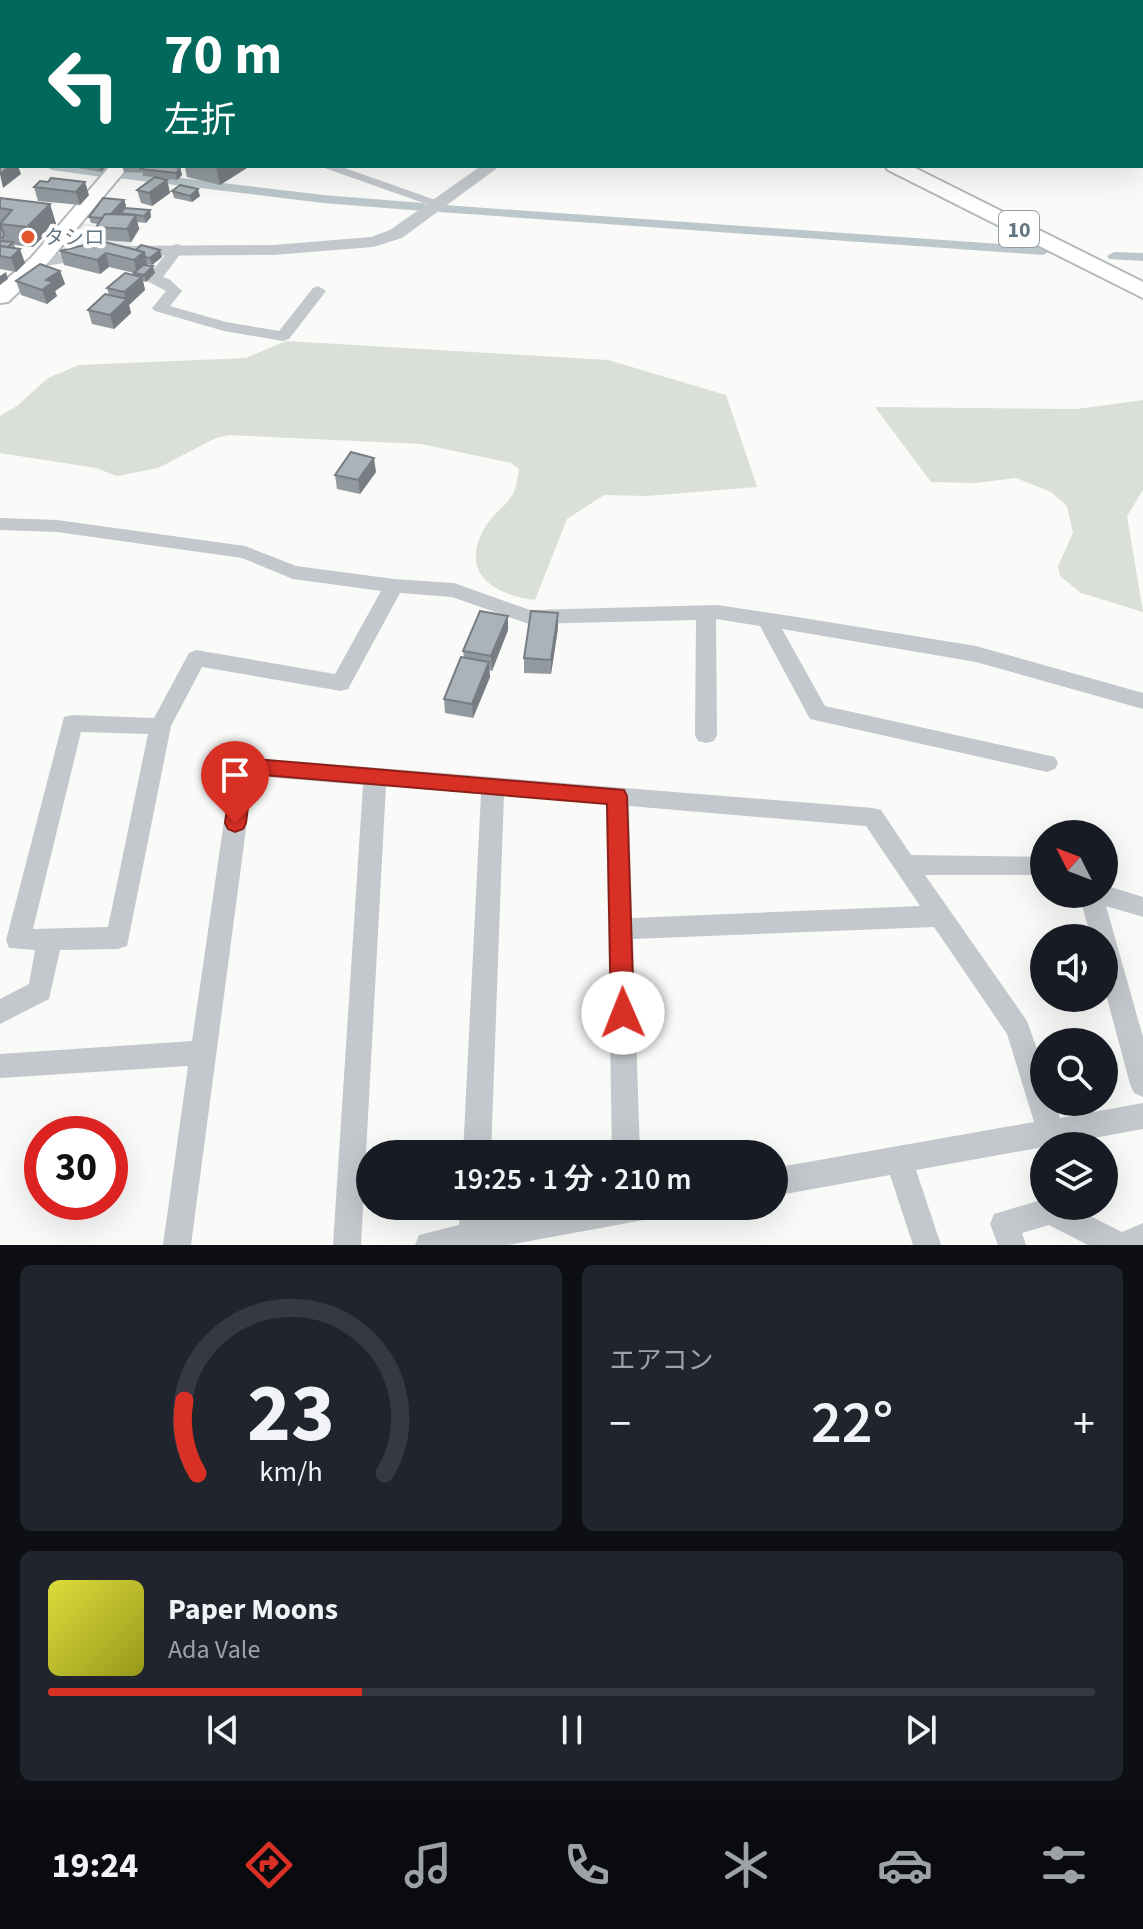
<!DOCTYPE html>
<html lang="ja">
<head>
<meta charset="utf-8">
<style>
  :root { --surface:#171b24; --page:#20242c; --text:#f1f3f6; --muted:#9ea1a6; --line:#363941; --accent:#d93025 }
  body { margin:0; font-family:"Source Sans 3","Noto Sans JP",sans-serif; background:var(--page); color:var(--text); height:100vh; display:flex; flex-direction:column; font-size:30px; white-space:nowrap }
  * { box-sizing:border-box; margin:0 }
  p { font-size:26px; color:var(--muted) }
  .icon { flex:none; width:44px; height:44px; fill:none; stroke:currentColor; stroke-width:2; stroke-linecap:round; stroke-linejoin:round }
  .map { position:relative; height:1245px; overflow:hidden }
  .sheet { display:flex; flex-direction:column; gap:20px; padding:20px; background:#0d0f14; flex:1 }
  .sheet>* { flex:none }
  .banner { position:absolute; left:0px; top:0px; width:1144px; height:168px; box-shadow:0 8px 32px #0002; background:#00695c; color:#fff; overflow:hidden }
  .needle { width:52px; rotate:312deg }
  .fabs { position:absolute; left:1030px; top:820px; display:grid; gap:16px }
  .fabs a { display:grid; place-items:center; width:88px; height:88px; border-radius:50%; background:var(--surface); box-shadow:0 8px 32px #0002; font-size:40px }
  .speed { position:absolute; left:24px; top:1116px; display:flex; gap:16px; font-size:40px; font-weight:700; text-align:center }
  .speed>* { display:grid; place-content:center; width:104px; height:104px; border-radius:50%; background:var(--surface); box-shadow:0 8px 32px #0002; line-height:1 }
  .speed .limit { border:12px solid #d22; background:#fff; color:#111 }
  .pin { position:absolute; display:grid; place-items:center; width:68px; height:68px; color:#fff; margin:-82px -34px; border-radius:50% 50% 50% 0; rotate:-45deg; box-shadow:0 0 8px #0007 }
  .pin .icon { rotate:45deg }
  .me { position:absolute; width:88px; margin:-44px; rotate:359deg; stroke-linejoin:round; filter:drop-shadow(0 0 6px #0008) }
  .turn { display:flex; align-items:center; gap:28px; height:168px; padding:0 32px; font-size:36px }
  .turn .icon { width:104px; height:104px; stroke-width:2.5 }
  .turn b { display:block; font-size:56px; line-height:68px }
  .big { font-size:60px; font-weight:600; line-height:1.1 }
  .sheet .card { flex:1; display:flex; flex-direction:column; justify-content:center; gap:12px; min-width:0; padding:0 28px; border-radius:12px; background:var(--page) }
  .sheet .dial { align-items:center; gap:0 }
  .dial svg { height:208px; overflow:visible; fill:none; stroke:var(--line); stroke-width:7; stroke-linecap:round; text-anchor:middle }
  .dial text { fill:var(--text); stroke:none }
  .song { display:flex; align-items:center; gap:24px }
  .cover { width:96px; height:96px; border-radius:12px; background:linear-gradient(135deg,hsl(60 70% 55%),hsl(60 70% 35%)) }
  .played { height:8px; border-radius:4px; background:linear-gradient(90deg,var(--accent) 30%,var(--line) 30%) }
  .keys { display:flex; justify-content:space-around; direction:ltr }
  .heat { display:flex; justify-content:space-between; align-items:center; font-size:44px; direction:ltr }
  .sheet .tiles { flex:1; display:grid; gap:20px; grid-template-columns:1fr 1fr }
  .card:last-child { grid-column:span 2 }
  .trip { position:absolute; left:356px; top:1140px; width:432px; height:80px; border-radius:40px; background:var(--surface); box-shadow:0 8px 32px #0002; font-weight:600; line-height:80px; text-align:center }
  .menu { display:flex; height:128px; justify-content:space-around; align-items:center; background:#090b0e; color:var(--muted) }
  .menu .icon { width:56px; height:56px }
  .menu .current { color:var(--accent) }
  .menu b { font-size:36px; color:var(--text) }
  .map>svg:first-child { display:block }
  .built { fill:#e8e9e9 }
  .green { fill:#dadfd7 }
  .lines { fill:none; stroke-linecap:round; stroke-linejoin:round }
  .canal { fill:#bbc7cb; fill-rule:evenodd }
  .secondary-casing { stroke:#b3babf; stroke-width:4 }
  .primary-casing { stroke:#b5babe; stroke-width:4 }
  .minor { fill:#c3c8cc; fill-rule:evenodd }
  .tertiary { fill:#c3c8cc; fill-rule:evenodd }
  .secondary { fill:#fff; fill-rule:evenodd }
  .primary { fill:#fff; fill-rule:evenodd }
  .wall { fill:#929a9f }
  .shaded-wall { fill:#777d82 }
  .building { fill:#aab3b9; stroke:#777d82; stroke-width:2 }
  .route { fill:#d93025; stroke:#8d1f18; stroke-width:2 }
  .poi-dot { fill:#e4572e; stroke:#fff; stroke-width:3 }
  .labels { text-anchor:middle; stroke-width:8; stroke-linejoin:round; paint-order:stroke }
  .far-poi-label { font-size:20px; fill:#657683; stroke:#fff; text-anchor:start }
  .shield { fill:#fff; stroke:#939fa8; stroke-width:2 }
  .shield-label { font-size:22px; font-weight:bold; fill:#657683 }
</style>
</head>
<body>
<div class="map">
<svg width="1143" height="1245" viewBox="0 0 1143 1245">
  <rect width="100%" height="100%" fill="#fafaf8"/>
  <polygon class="built" points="83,223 104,226 142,227 130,246 54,257"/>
  <g class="green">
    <path d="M286,341L608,360L726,395L757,487L647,496L604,495L567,519L535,600C495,595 458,574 485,527C492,515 506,506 513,494C517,487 517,477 519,469L511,463L421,444L229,435L216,438L158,468L117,476L96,468L0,453V416L17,406L48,378L79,365L246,358Z"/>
    <polygon points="1143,400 1143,490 1127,516 1143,612 1081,593 1060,576 1058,566 1073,533 1067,506 1051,492 1016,478 975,483 931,482 875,407 1077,409"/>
  </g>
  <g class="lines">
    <g class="canal">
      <rect x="0" y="154" width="2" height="8"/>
      <path d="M45,166C66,166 99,162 116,174L109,178L52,170Z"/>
      <polygon points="123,171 323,195 423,203 430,207 423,211 323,203 118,178 118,172"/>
      <polygon points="444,205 1043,247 1050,251 1043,255 439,212 439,206"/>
      <polygon points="1114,252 1143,253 1143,261 1109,259 1107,256"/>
    </g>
    <g class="secondary-casing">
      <g id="secondary">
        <rect x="195" y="0" width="16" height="2"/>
        <polygon points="110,166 129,166 45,266 8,302 0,303 0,285 31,258"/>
      </g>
    </g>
    <g class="primary-casing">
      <g id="primary">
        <polygon points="557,0 576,0 577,2 558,2"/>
        <polygon points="885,166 911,166 1143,282 1143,298 888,170"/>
      </g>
    </g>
    <g class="minor">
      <polygon points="651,0 674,0 676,2 653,2"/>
      <rect x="0" y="16" width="2" height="6"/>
      <rect x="1142" y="76" width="1" height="8"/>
      <polygon points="319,166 339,166 444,203 432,206"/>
      <polygon points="178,244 185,248 163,277 169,279 182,291 170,306 226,322 279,331 313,288 318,286 326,291 289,339 283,341 224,331 155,311 152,308 166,291 145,280 173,245"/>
      <path d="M0,518L57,520L245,546L296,566L394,579L454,583L530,610L717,605L797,617L976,646L1143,693V709L976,662L782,629L825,706L1055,757L1058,763L1055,769L1047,772L810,719L760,626L716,619L717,735L714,741L706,743L698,741L695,735L696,620L529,624L452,597L400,593L348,689L341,691L202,667L171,726L127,946L118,949L60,950L49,999L0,1024V999L29,984L35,950L9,948L6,940L64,717L72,715L154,718L189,653L196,650L335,674L381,591L293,579L242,558L57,532L0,530ZM81,732L148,734L108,927L33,929Z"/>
      <path d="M243,757L873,808L881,810L911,855L1044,857V878L1035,875H925L1027,1021L1044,1069V1102H1055L1060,1118L1143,1103V1129L916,1170L941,1245H913L890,1175L774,1196V1168L1034,1122L1007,1034L934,927L633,939L640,1154H612L606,804L504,796L491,1154H463L481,794L386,786L361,1245H333L363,785L253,776L191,1245H163L188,1066L0,1078V1054L192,1041L232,766L235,760ZM629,806L866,826L920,906L632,918Z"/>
      <polygon points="1104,885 1143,897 1143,917 1106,906 1143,1037 1143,1097 1134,1093 1130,1084 1104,987 1104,938 1091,938 1079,894 1104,894"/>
      <polygon points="1044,1199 1044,1206 1070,1206 1122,1232 1143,1223 1143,1245 1088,1245 1049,1225 1022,1233 1026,1245 998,1245 990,1224 994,1214"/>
      <polygon points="460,1206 488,1206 488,1220 565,1206 658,1206 654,1216 644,1220 508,1245 415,1245 419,1235 459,1225"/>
    </g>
    <polygon class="tertiary" points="481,166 500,166 402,238 373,247 273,255 110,256 38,267 29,262 38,257 110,246 273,245 371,237 390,230"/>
    <use href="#secondary" class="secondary"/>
    <use href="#primary" class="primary"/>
  </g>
  <g class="wall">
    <polygon points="0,0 77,0 74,2 2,2 2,6 0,6"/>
    <polygon points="66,166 107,166 101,172"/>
    <polygon points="122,166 167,166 180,168 182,175 177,180 161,178 167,180 170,193 152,206 141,203 137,190 155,177 143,176 142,172 141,173 124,172"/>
    <polygon points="178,166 250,166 220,185 187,177 185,168"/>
    <polygon points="48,182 89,195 80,205 38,201 34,187"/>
    <polygon points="172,191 200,196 192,202 174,198"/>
    <polygon points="0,198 50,204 56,224 33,247 14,245 25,263 16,272 0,269"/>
    <polygon points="124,200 126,206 119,214 120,215 120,213 150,210 151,217 146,223 137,222 139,229 131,242 99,240 96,227 98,224 91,223 89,217"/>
    <polygon points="60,251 162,257 152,265 147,264 155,273 146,282 143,281 145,290 129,305 131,313 114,329 92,324 88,310 109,295 107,288 134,275 134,273 109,267 100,274 64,265"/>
    <polygon points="60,271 65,284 55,291 57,296 47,304 21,295 16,281"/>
    <polygon points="376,472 360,494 337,489 335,475"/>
    <polygon points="558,613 558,628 551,674 524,673 524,658"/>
    <polygon points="508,616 508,630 492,671 489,670 490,677 473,718 445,713 444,699 464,658 463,651"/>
  </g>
  <g class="shaded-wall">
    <polygon points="50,0 77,0 74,2 50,2"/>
    <polygon points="2,94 2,117 0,119 0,95"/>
    <polygon points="2,119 2,142 0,143 0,120"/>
    <polygon points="10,166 18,166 21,174 3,188 0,174"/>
    <polygon points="99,166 107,166 101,172"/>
    <polygon points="216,166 250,166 220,185"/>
    <polygon points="180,168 182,175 177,180 176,173"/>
    <polygon points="167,180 170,193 152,206 149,193"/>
    <polygon points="85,182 89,195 80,205 76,192"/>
    <polygon points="198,189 200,196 192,202 190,196"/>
    <polygon points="124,200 126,206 109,225 107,219"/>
    <polygon points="50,204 56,224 33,247 27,227"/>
    <polygon points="150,210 151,217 146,223 144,216"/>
    <polygon points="136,215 139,229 131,242 127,229"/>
    <polygon points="20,249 25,263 16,272 11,258"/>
    <polygon points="160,250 162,257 152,265 150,258"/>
    <polygon points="144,252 147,265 137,274 134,260"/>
    <polygon points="106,253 109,267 100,274 97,260"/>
    <polygon points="153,266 155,273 146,282 144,275"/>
    <polygon points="60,271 65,284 55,291 57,296 47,304 42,290 46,280"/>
    <polygon points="6,272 8,279 0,285 0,276"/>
    <polygon points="142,277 145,290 129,305 131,313 114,329 110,315 126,300 124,292"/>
    <polygon points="374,458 376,472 360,494 358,480"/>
    <polygon points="558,613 558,628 551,674 551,660"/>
    <polygon points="508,616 508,630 492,671 491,656"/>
    <polygon points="489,662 490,677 473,718 472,704"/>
  </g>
  <g class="building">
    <polygon points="0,79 2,79 2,94 0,95"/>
    <polygon points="0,107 2,108 2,119 0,120"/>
    <polygon points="0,158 2,158 2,166 10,166 0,174"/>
    <polygon points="144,166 167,166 180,168 176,173 141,169"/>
    <polygon points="155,177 167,180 149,193 137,190"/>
    <polygon points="51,178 85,182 76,192 34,187 40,181 48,182"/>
    <polygon points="180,185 198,189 190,196 172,191"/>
    <polygon points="0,198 50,204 27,227 0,224 12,210 0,208"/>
    <polygon points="103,198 124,200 111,214 105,214 102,218 89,217"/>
    <polygon points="125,208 150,210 144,216 120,213"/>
    <polygon points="105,214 136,215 127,229 96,227"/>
    <polygon points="0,223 4,235 2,238 0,238"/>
    <polygon points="0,241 13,242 8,247 0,246"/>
    <polygon points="101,241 144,252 134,260 106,253 97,260 60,251"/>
    <polygon points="141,245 160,250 150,258 145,257 144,252 136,250"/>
    <polygon points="0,246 20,249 11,258 0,256"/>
    <polygon points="40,264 60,271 46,280 53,282 42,290 16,281"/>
    <polygon points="143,265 153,266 144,275 134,273"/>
    <polygon points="125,273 142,277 124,292 107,288"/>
    <polygon points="105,294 127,299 110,315 88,310"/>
    <polygon points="351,452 374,458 358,480 335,475"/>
    <polygon points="480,611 508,616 491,656 463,651"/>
    <polygon points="531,611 558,613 551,660 524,658"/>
    <polygon points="461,657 489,662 472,704 444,699"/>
  </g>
  <polygon class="route" points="243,758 624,790 627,796 634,1013 631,1021 623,1024 614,1021 611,1013 607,804 252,774 246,823 243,829 235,832 228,829 225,823 233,766 236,760"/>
  <circle class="poi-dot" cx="28" cy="237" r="8"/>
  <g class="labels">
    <g class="far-poi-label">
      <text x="44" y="244">タシロ</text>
    </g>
    <rect class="shield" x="999" y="211" width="40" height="36" rx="6"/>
    <g class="shield-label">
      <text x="1019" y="237">10</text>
    </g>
  </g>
</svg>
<div class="fabs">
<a><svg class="needle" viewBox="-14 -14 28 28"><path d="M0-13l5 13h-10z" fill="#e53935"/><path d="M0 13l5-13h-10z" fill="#9ea1a6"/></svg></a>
<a><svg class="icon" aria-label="sound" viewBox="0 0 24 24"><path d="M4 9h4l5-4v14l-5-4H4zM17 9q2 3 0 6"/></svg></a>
<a><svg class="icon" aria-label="search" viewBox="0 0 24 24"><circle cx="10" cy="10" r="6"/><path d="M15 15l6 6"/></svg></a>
<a><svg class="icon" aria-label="layers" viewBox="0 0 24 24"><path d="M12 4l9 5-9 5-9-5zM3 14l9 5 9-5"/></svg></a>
</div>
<div class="speed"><div class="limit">30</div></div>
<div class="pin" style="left:235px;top:823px;background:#d93025"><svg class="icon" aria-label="arrive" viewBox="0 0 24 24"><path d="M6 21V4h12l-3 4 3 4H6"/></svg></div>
<svg class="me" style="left:623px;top:1013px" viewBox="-20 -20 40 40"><circle r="19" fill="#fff"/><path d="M0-13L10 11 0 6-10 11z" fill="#d93025"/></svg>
<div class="trip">19:25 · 1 分 · 210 m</div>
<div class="banner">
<div class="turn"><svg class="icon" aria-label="left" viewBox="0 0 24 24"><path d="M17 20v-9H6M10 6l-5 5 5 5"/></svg><div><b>70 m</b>左折</div></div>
</div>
</div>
<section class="sheet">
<div class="tiles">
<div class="card dial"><svg viewBox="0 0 100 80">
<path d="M14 69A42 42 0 1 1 86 69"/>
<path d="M14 69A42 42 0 0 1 9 41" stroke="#d93025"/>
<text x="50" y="56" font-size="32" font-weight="700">23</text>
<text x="50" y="72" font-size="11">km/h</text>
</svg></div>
<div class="card"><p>エアコン</p>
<div class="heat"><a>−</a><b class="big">22°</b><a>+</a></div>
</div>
<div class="card">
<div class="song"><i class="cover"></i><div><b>Paper Moons</b><p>Ada Vale</p></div></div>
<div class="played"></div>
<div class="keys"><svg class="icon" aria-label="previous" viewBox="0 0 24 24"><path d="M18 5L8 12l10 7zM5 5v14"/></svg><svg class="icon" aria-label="pause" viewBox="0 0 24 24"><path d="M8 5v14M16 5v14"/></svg><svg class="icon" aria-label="next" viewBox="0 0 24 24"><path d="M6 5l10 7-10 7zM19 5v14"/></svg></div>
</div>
</div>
</section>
<nav class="menu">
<b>19:24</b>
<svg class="icon current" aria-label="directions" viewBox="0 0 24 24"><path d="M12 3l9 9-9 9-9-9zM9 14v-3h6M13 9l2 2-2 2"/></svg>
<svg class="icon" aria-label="music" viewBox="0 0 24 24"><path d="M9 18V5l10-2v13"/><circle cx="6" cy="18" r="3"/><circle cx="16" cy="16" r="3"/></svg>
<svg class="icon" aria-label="phone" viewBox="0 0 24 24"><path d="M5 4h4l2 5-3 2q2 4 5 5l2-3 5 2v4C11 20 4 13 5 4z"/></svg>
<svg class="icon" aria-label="climate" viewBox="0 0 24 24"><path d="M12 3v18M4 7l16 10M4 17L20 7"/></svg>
<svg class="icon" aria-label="car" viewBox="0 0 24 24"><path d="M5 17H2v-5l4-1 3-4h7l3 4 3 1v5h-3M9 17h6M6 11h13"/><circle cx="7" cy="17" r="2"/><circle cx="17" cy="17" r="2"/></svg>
<svg class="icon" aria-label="filters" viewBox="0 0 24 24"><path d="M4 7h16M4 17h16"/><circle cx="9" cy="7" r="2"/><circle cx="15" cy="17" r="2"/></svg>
</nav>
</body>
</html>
